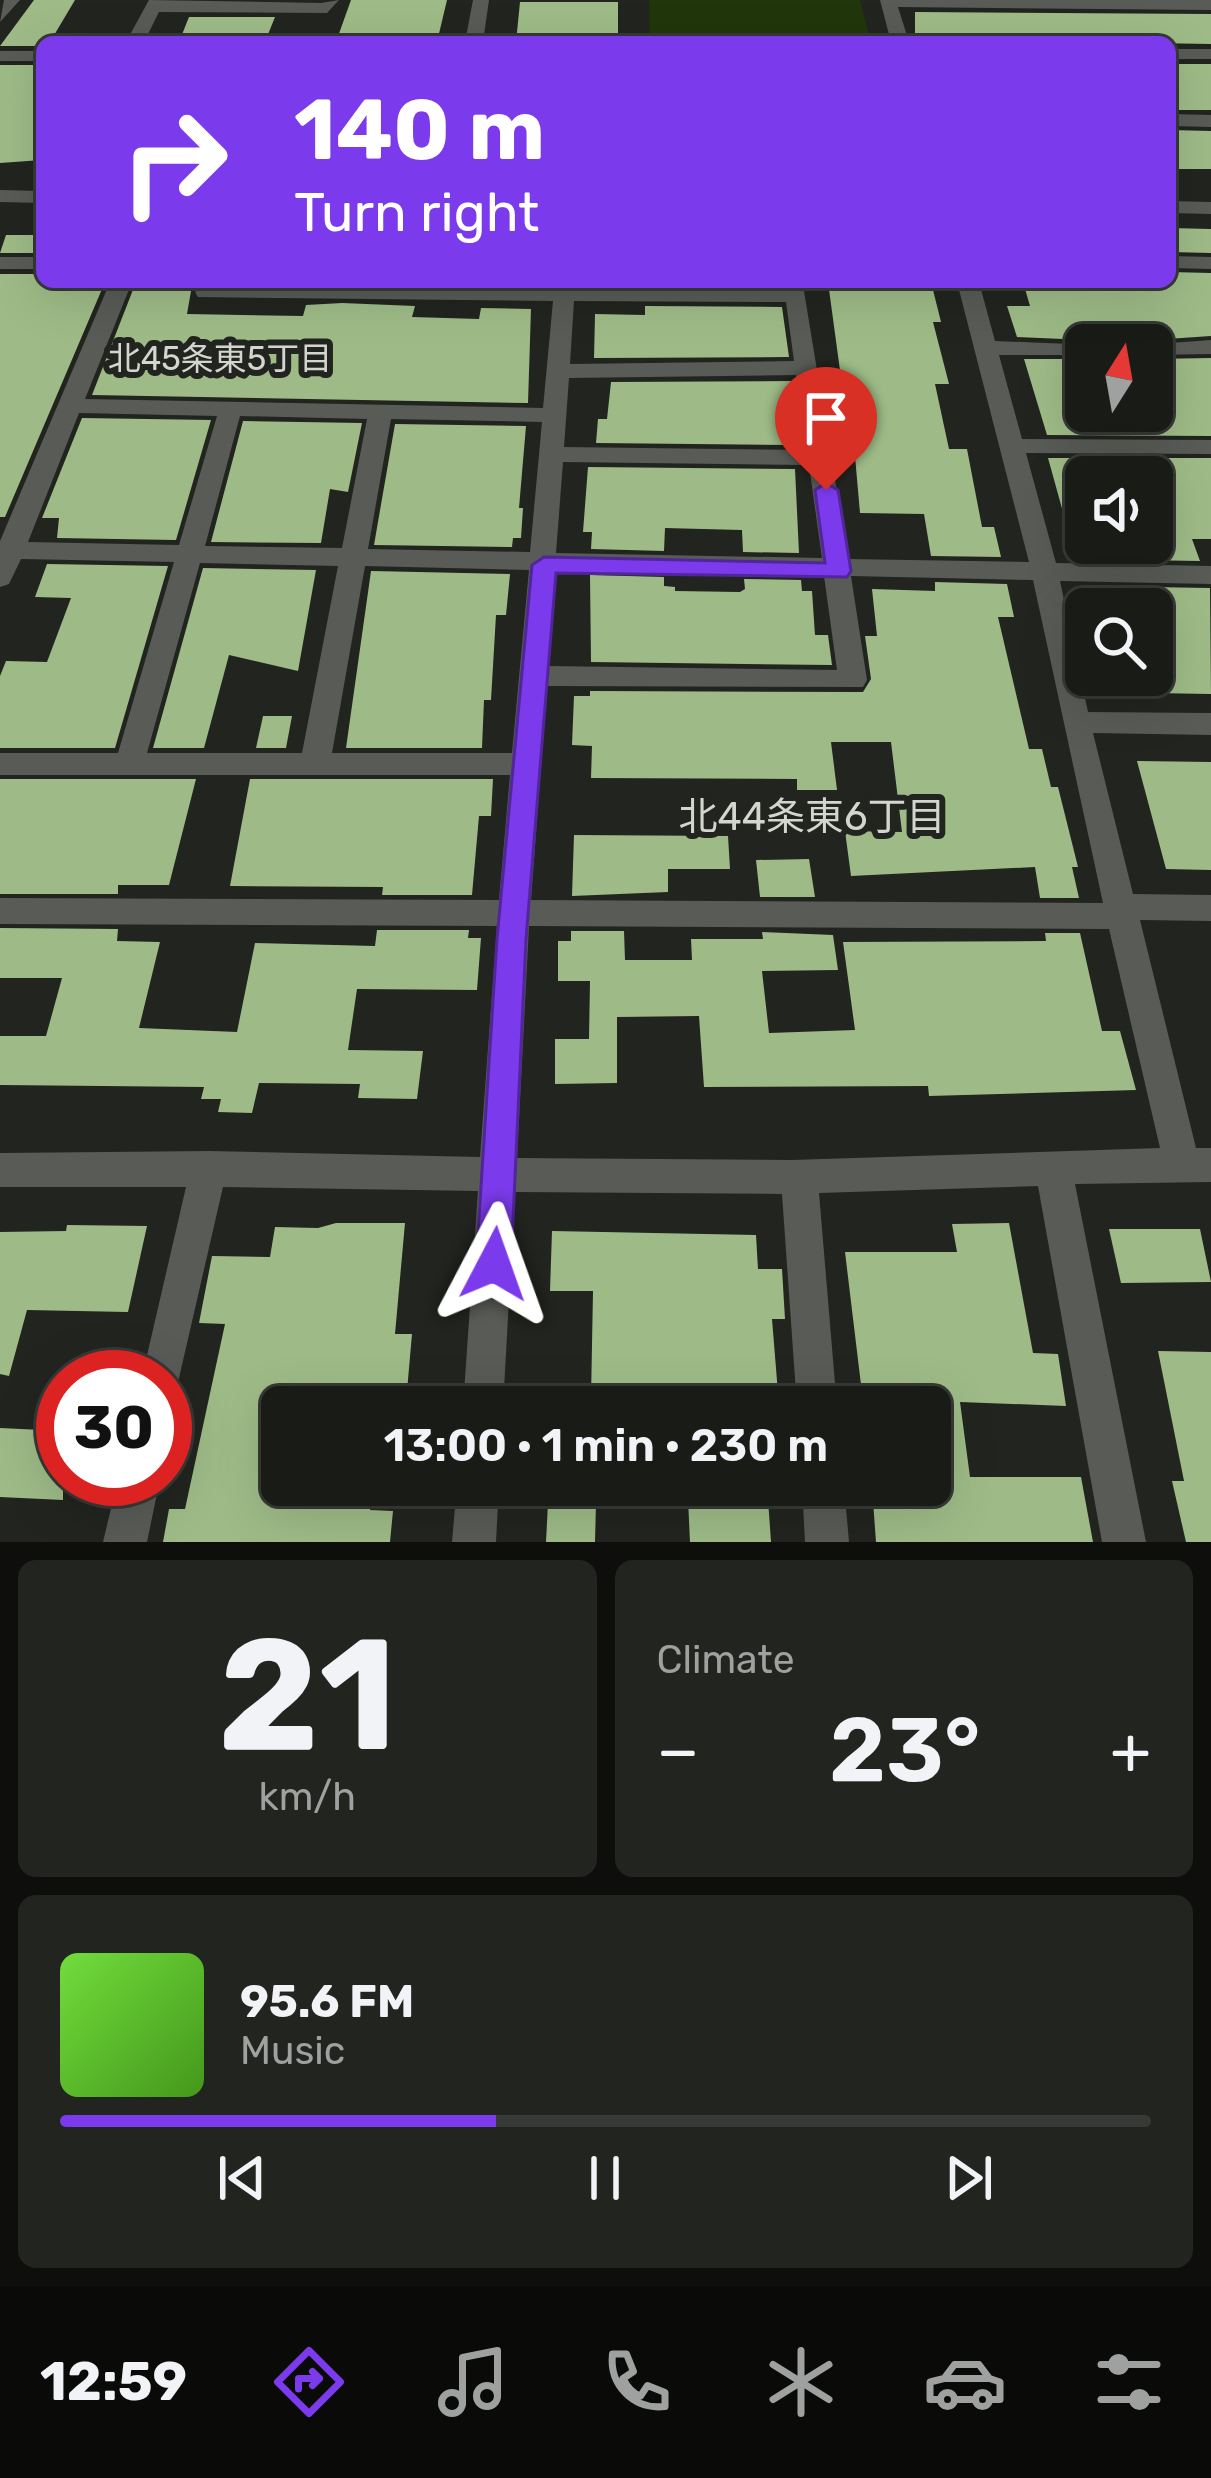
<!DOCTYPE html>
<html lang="en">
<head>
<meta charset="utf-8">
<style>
  :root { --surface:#191b17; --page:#222420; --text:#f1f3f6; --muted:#9fa1a1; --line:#373936; --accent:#7c3aed }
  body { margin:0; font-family:Rubik,"Noto Sans JP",sans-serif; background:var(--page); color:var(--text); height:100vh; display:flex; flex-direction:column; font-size:45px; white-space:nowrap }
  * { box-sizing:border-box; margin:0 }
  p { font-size:39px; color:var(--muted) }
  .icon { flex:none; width:66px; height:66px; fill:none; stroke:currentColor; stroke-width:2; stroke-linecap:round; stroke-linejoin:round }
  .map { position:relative; height:1542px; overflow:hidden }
  .details { display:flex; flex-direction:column; gap:18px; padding:18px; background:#0e0f0d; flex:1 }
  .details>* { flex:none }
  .hud { position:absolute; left:36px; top:36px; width:1140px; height:252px; border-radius:18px; box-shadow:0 12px 48px #0002,0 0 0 3px var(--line); background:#7c3aed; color:#fff; overflow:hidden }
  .needle { width:78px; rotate:11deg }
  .buttons { position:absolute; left:1065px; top:324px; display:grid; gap:24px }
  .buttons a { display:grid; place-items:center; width:108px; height:108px; border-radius:18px; background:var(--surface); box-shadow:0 12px 48px #0002,0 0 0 3px var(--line); font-size:60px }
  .speed { position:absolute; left:36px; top:1350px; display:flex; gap:24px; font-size:60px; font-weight:700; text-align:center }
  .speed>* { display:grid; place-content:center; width:156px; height:156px; border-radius:50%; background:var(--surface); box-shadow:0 12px 48px #0002,0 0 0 3px var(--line); line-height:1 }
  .speed .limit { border:18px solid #d22; background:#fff; color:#111 }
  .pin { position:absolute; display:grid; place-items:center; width:102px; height:102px; color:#fff; margin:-123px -51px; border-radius:50% 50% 50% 0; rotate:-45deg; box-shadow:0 0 12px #0007 }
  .pin .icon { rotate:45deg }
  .me { position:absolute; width:132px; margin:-66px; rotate:4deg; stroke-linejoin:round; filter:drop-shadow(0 0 9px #0008) }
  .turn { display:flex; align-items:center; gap:42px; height:252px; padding:0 60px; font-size:54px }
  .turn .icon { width:156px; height:156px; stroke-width:2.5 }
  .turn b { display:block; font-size:84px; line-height:102px }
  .big { font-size:90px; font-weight:600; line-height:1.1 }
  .details .card { flex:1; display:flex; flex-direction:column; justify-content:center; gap:18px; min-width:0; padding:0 42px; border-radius:18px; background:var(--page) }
  .details .dial { align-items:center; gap:0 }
  .dial b { font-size:156px; line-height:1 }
  .song { display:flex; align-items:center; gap:36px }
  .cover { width:144px; height:144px; border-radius:18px; background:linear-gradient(135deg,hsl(100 70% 55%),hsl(100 70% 35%)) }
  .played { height:12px; border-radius:6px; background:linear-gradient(90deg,var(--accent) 40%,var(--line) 40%) }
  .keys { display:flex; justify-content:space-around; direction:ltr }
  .heat { display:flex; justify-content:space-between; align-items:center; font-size:66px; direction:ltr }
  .details .tiles { flex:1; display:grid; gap:18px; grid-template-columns:1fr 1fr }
  .card:last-child { grid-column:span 2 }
  .trip { position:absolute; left:261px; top:1386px; width:690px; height:120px; border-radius:18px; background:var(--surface); box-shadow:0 12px 48px #0002,0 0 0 3px var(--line); font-weight:600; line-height:120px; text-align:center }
  .tab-bar { display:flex; height:192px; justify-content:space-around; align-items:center; background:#0a0b09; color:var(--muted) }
  .tab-bar .icon { width:84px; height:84px }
  .tab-bar .selected { color:var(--accent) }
  .tab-bar b { font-size:54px; color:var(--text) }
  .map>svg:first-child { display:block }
  .green { fill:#21360a }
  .building { fill:#9ebb87; fill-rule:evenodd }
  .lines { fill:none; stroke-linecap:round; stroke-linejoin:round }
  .minor { fill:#585b56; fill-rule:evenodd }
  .tertiary { fill:#585b56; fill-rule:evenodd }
  .route { fill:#7c3aed; stroke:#51269a; stroke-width:3 }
  .labels { text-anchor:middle; stroke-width:12; stroke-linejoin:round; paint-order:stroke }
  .far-neighbourhood-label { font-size:33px; fill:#d2d6cf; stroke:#21241f }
  .neighbourhood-label { font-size:39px; fill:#d2d6cf; stroke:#21241f }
</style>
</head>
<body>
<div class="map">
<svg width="1211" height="1542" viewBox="0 0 1211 1542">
  <rect width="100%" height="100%" fill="#21241f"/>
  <polygon class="green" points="649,0 860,0 871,42 650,42"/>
  <g class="building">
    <polygon points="34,0 75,0 50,42 42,42 42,46 0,46"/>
    <polygon points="351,0 447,0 437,42 336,42"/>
    <polygon points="520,2 618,2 618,42 516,42"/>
    <polygon points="915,12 1211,14 1211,44 915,39"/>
    <polygon points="189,17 275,17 265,42 179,42"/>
    <rect x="1170" y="64" width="41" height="46"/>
    <polygon points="0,65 42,65 42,160 0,163"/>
    <polygon points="1170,130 1211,131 1211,169 1170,169"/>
    <polygon points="1170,228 1211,229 1211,253 1170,252"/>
    <polygon points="6,235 42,235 42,253 0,253"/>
    <polygon points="1170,272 1211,273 1211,336 1152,340 1152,334 1086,333 1086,340 1017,337 1007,306 1030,306 1023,282 1170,282"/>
    <polygon points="0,274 41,274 37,282 105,282 5,517 0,517"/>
    <polygon points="136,282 199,282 191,291 187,314 303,316 306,305 342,303 415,306 412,317 479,319 481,308 531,309 528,403 92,395"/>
    <polygon points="828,282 931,282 941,322 933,322 949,384 935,384 949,449 967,449 982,527 994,527 1001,557 931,556 924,514 860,513 852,422 847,422"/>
    <polygon points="645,306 782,307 789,357 594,358 595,314 645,315"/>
    <polygon points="1211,358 1211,436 1047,435 1024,359 1086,359 1086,411 1152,411 1152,359"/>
    <polygon points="792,381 795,445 596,443 598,419 607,419 611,382"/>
    <polygon points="82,418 211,420 176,540 57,538 59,518 42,518"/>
    <polygon points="243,421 362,423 348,492 330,489 321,543 211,542"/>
    <polygon points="395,424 526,426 519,508 523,508 521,538 513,538 512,547 374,545"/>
    <path d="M1048,458H1211V539H1192L1200,561L1076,559ZM1086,477H1152V543H1086Z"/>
    <polygon points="588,467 795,469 799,553 743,552 742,530 665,528 664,551 591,549 592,532 583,532"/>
    <polygon points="47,564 168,566 115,748 0,748 0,676 6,661 47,662 71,598 35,597"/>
    <polygon points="203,568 316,570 298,671 229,655 204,748 153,748"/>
    <polygon points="371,571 510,574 506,615 496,615 491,700 484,700 482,748 346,748"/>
    <polygon points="590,575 664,577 664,586 675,587 675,591 740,592 745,589 744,579 801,580 802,591 812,591 815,635 828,635 832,665 591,662"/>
    <polygon points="935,582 1007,584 1014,617 998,617 1029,749 1042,749 1051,787 1058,787 1078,867 1072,867 1079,898 1040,898 1035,867 851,876 845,831 902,832 891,742 831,742 837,790 797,790 797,779 591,778 592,746 572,745 574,696 590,696 590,691 863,692 871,679 865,636 877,636 872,589 935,591"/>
    <polygon points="1089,586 1210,588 1211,694 1152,693 1152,609 1095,609"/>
    <polygon points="263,716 292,716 286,748 256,748"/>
    <polygon points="1137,761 1211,762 1211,870 1166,869"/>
    <polygon points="0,779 196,779 169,885 118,885 118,894 0,894"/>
    <polygon points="250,779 493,779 491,816 479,816 472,895 382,895 383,887 230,886"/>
    <polygon points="574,835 728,836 730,869 668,869 668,892 572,896"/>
    <polygon points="809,859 815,897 760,897 756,860"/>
    <polygon points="0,928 118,929 117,941 160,942 139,1028 237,1032 255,943 375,946 377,930 469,930 468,938 481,938 477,990 357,989 348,1050 423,1051 417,1099 358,1098 360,1084 259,1083 252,1113 218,1112 221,1099 201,1099 204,1087 0,1085 0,1036 46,1036 62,978 0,978"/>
    <polygon points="571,931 624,931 625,960 692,960 691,939 763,939 762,932 833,935 838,970 762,971 769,1033 855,1030 843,942 1046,941 1045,933 1080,933 1102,1031 1120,1031 1136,1090 929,1096 928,1086 704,1087 699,1016 617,1017 617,1083 555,1084 555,1039 589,1039 590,981 558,981 558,941 571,941"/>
    <polygon points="336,1223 405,1223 395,1334 412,1334 407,1391 292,1391 289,1406 282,1406 282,1485 372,1485 370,1510 393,1511 390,1542 163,1542 169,1509 185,1509 225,1324 199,1323 212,1256 270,1257 275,1227 318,1228"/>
    <polygon points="1009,1223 1033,1353 1058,1354 1066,1406 960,1402 970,1477 1081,1477 1093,1542 876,1542 873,1501 930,1502 930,1392 862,1393 845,1252 957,1252 952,1224"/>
    <polygon points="67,1225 147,1226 128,1312 27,1310 9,1376 0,1374 0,1232 66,1231"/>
    <polygon points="1109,1229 1200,1229 1211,1282 1121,1283"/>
    <polygon points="552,1231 756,1235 758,1269 782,1269 785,1319 772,1319 778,1393 591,1398 593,1291 550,1291"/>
    <polygon points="1158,1351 1211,1352 1211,1542 1186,1542 1172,1481 1184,1481"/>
    <polygon points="0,1428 63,1431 63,1500 0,1497"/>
    <polygon points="688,1499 768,1499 771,1542 690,1542"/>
    <polygon points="548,1503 596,1503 595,1542 546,1542"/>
  </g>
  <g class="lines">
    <g class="minor">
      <polygon points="4,0 20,0 0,22"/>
      <polygon points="149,0 321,3 339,0 327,13 159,12 144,42 126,42"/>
      <polygon points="473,0 489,0 483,42 465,42"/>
      <polygon points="880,0 1211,0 1211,10 898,7 909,42 891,42"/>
      <rect x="1170" y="49" width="41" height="10"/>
      <rect x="0" y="51" width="42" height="10"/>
      <polygon points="1170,114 1211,115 1211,127 1170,126"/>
      <polygon points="1170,256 1211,257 1211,269 1170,268"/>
      <rect x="0" y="257" width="42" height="12"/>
      <path d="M110,282H132L85,399L543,408L553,301L198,297L195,292L206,285L554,288V282H576L575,288L804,291L848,559L1029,562L957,282H979L995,341L1095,345H1086V355H999L1022,439L1211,440V454L1026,453L1056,563L1211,566V584L1060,581L1088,712L1211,713V735L1093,733L1133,894L1211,895V921L1140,920L1196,1148H1211V1182L1075,1184L1146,1542H1102L1038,1186L819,1193L837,1407H797L782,1194L515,1192L503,1407H463L478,1191L223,1187L176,1391L165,1396V1377H142L186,1187H0V1153L209,1151L480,1157L497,926L0,924V898L499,900L510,775H0V753H118L174,562L21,559L9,584L0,587V541ZM574,301L786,302L794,361L570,364ZM796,375L807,450L564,447L569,378ZM79,413L217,416L179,545L28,542ZM240,416L367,419L342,548L205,546ZM391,419L542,422L530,552L368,549ZM563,462L809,465L822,558L556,553ZM200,563L338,566L302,753H147ZM365,566L529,570L512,753H332ZM555,570L824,576L837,670L548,666ZM851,576L1033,580L1103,903L531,900L547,686L863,687L867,680ZM529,926L1109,929L1160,1148L792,1160L517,1158Z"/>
      <polygon points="1211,340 1211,354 1152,355 1152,345 1143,345"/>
      <polygon points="118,1479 160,1479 147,1542 103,1542"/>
      <polygon points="457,1485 499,1485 496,1542 452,1542"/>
      <polygon points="802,1485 844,1485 849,1542 805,1542"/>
    </g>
    <g class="tertiary">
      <polygon points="0,190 42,191 42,203 0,202"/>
      <polygon points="1170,201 1211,202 1211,214 1170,213"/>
    </g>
  </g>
  <polygon class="route" points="826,483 838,490 851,571 847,577 556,573 526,939 511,1264 506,1276 494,1281 481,1276 476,1264 497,939 532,565 544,557 825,563 815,490"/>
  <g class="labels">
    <g class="far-neighbourhood-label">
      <text x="220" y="370">北45条東5丁目</text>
    </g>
    <g class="neighbourhood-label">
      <text x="812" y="830">北44条東6丁目</text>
    </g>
  </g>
</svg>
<div class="buttons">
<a><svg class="needle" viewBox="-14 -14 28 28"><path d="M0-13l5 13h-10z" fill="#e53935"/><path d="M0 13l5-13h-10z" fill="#9fa1a1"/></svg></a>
<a><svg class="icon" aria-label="sound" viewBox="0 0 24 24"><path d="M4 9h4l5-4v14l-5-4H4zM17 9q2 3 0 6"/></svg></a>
<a><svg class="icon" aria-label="search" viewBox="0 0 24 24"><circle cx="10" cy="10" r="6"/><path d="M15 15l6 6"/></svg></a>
</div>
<div class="speed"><div class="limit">30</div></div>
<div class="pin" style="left:826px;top:490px;background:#d93025"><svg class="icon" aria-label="arrive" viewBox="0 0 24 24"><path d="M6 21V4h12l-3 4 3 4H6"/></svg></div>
<svg class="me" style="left:494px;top:1264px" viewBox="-20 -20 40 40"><path d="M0-17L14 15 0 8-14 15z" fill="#7c3aed" stroke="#fff" stroke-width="4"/></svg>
<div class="trip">13:00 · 1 min · 230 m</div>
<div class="hud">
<div class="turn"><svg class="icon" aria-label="right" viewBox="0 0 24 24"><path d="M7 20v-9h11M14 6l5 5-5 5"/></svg><div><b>140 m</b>Turn right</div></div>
</div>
</div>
<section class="details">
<div class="tiles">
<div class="card dial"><b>21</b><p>km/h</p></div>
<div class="card"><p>Climate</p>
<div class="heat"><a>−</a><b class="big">23°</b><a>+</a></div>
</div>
<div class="card">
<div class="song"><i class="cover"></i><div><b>95.6 FM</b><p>Music</p></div></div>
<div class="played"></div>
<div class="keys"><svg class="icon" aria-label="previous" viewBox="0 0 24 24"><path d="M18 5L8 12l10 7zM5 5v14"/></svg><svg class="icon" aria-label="pause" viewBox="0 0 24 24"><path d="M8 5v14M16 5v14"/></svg><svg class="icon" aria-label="next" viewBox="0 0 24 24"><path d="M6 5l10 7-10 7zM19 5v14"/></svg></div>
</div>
</div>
</section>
<nav class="tab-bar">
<b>12:59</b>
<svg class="icon selected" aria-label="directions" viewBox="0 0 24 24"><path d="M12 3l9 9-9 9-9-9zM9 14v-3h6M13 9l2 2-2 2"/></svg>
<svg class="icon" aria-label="music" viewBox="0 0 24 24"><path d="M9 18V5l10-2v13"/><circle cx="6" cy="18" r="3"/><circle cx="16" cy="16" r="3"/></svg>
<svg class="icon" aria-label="phone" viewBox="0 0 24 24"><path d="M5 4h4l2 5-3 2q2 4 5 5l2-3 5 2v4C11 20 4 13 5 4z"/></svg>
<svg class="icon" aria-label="climate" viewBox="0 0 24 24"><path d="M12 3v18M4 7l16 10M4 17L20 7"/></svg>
<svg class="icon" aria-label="car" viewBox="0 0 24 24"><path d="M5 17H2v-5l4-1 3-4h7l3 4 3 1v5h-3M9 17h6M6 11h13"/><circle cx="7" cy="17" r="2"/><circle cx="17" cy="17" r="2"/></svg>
<svg class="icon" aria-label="filters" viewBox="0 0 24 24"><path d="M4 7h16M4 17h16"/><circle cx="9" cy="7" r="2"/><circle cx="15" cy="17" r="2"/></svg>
</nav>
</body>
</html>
